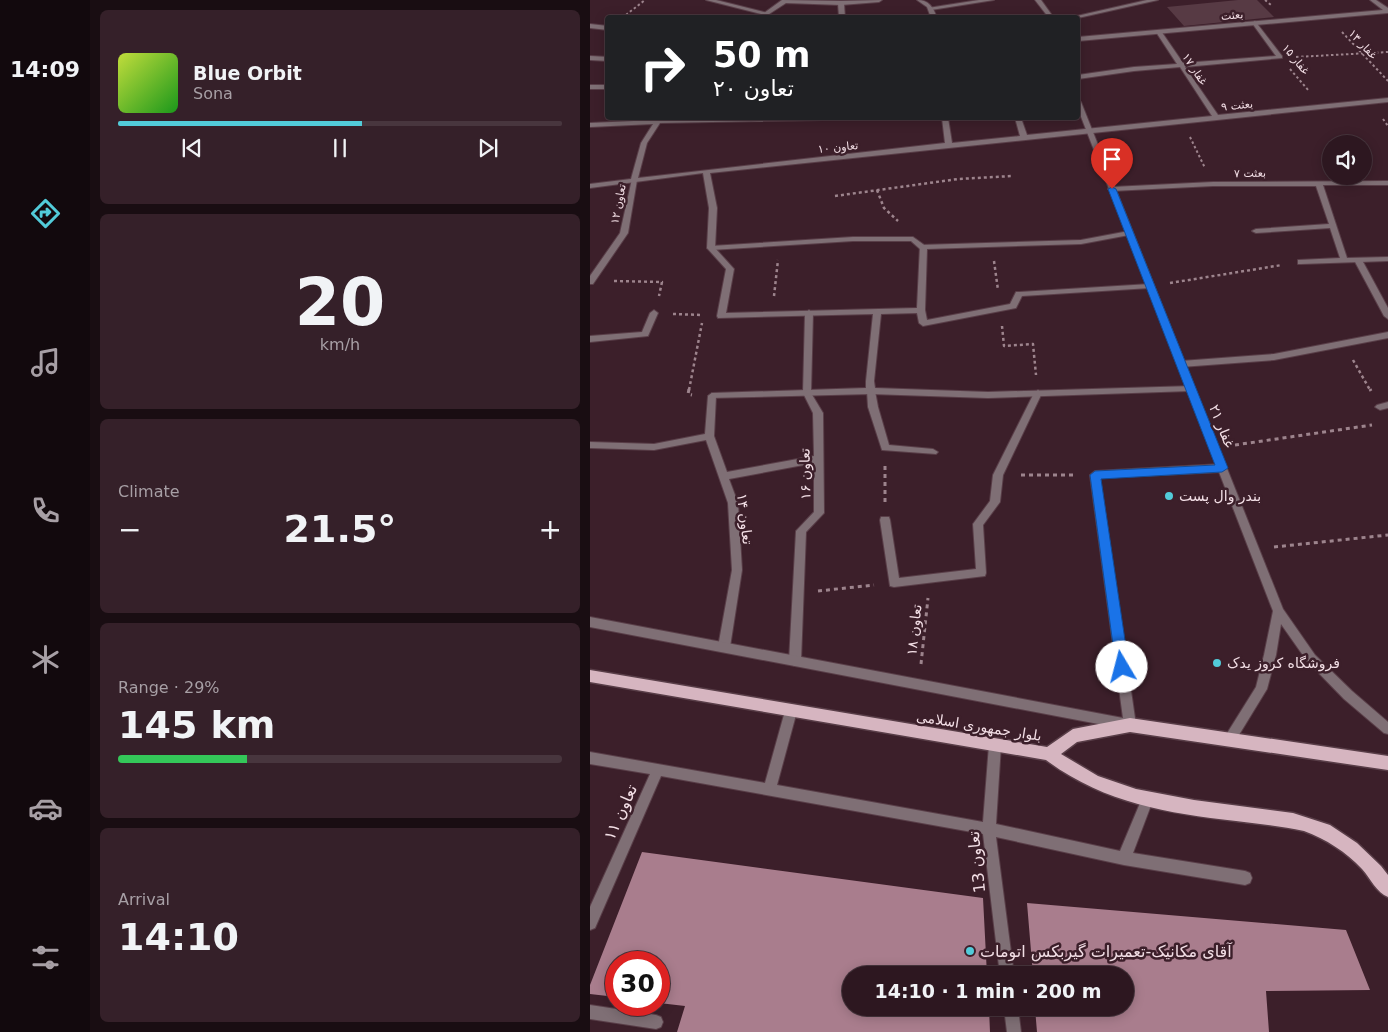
<!DOCTYPE html>
<html lang="en">
<head>
<meta charset="utf-8">
<style>
  :root { --surface:#2d1720; --page:#352029; --text:#f1f3f6; --muted:#a79fa5; --line:#48363e; --accent:#52cbd9 }
  body { margin:0; font-family:"DejaVu Sans","Noto Sans Arabic",sans-serif; background:var(--page); color:var(--text); height:100vh; display:flex; flex-direction:column; font-size:19px; white-space:nowrap }
  * { box-sizing:border-box; margin:0 }
  p { font-size:16px; color:var(--muted) }
  .icon { flex:none; width:28px; height:28px; fill:none; stroke:currentColor; stroke-width:2; stroke-linecap:round; stroke-linejoin:round }
  .map { position:relative; flex:1; overflow:hidden }
  .drawer { display:flex; flex-direction:column; gap:10px; padding:10px; background:#190d12; width:500px }
  .drawer>* { flex:none }
  .top-card { position:absolute; left:15px; top:15px; width:475px; height:105px; border-radius:5px; box-shadow:0 2px 12px #0003,0 0 0 1px var(--line); background:#202124; color:#fff; overflow:hidden }
  .controls { position:absolute; left:732px; top:135px; display:grid; gap:10px }
  .controls a { display:grid; place-items:center; width:50px; height:50px; border-radius:50%; background:var(--surface); box-shadow:0 2px 12px #0003,0 0 0 1px var(--line); font-size:25px }
  .speed { position:absolute; left:15px; top:951px; display:flex; gap:10px; font-size:25px; font-weight:700; text-align:center }
  .speed>* { display:grid; place-content:center; width:65px; height:65px; border-radius:50%; background:var(--surface); box-shadow:0 2px 12px #0003,0 0 0 1px var(--line); line-height:1 }
  .speed .limit { border:8px solid #d22; background:#fff; color:#111 }
  .pin { position:absolute; display:grid; place-items:center; width:42px; height:42px; color:#fff; margin:-51px -21px; border-radius:50% 50% 50% 0; rotate:-45deg; box-shadow:0 0 5px #0007 }
  .pin .icon { rotate:45deg }
  .me { position:absolute; width:55px; margin:-28px; rotate:352deg; stroke-linejoin:round; filter:drop-shadow(0 0 4px #0008) }
  .turn { display:flex; align-items:center; gap:18px; height:105px; padding:0 25px; font-size:22px }
  .turn .icon { width:65px; height:65px; stroke-width:2.5 }
  .turn b { display:block; font-size:35px; line-height:42px }
  .big { font-size:38px; font-weight:700; line-height:1.1 }
  .drawer .widget { flex:1; display:flex; flex-direction:column; justify-content:center; gap:8px; min-width:0; padding:0 18px; border-radius:8px; background:var(--page) }
  .drawer .dial { align-items:center; gap:0 }
  .dial b { font-size:65px; line-height:1 }
  .song { display:flex; align-items:center; gap:15px }
  .cover { width:60px; height:60px; border-radius:8px; background:linear-gradient(135deg,hsl(70 70% 55%),hsl(120 70% 35%)) }
  .played { height:5px; border-radius:2px; background:linear-gradient(90deg,var(--accent) 55%,var(--line) 55%) }
  .keys { display:flex; justify-content:space-around; direction:ltr }
  .heat { display:flex; justify-content:space-between; align-items:center; font-size:28px; direction:ltr }
  .charge { height:8px; border-radius:4px; background:linear-gradient(90deg,#34c759 29%,var(--line) 0) }
  .trip { position:absolute; left:252px; top:966px; width:292px; height:50px; border-radius:25px; background:var(--surface); box-shadow:0 2px 12px #0003,0 0 0 1px var(--line); font-weight:700; line-height:50px; text-align:center }
  main { display:flex; flex:1; min-height:0 }
  .dock { display:flex; flex-direction:column; width:90px; justify-content:space-around; align-items:center; background:#12090d; color:var(--muted) }
  .dock .icon { width:35px; height:35px }
  .dock .on { color:var(--accent) }
  .dock b { font-size:22px; color:var(--text) }
  .map>svg:first-child { display:block }
  .green { fill:#573a44 }
  .building { fill:#a97d8d }
  .lines { fill:none; stroke-linecap:round; stroke-linejoin:round }
  .service-casing { stroke:#593e48; stroke-width:2 }
  .minor-casing { stroke:#593e48; stroke-width:2 }
  .tertiary-casing { stroke:#593e48; stroke-width:2 }
  .primary-casing { stroke:#593e48; stroke-width:3 }
  .path-far2 { stroke:#9d848d; stroke-width:2; stroke-dasharray:2.5 2.5; stroke-linecap:butt }
  .path-far1 { stroke:#9d848d; stroke-width:2.5; stroke-dasharray:3 3; stroke-linecap:butt }
  .path { stroke:#9d848d; stroke-width:3; stroke-dasharray:4 4; stroke-linecap:butt }
  .service { fill:#7f6f75; fill-rule:evenodd }
  .minor { fill:#7f6f75; fill-rule:evenodd }
  .tertiary { fill:#7f6f75; fill-rule:evenodd }
  .primary { fill:#d6b5c0; fill-rule:evenodd }
  .route { fill:#1a73e8; stroke:#114b97 }
  .poi-dot { fill:#52cbd9; stroke:#3c1f2a; stroke-width:2 }
  .labels { text-anchor:middle; stroke-width:5; stroke-linejoin:round; paint-order:stroke }
  .far-street-label { font-size:11px; fill:#f2dee5; stroke:#3c1f2a }
  .street-label { font-size:14px; fill:#f2dee5; stroke:#3c1f2a }
  .poi-label { font-size:14px; fill:#f2dee5; stroke:#3c1f2a; text-anchor:start }
  .near-street-label { font-size:16px; fill:#f2dee5; stroke:#3c1f2a }
  .near-poi-label { font-size:16px; fill:#f2dee5; stroke:#3c1f2a; text-anchor:start }
</style>
</head>
<body>
<main>
<nav class="dock">
<b>14:09</b>
<svg class="icon on" aria-label="directions" viewBox="0 0 24 24"><path d="M12 3l9 9-9 9-9-9zM9 14v-3h6M13 9l2 2-2 2"/></svg>
<svg class="icon" aria-label="music" viewBox="0 0 24 24"><path d="M9 18V5l10-2v13"/><circle cx="6" cy="18" r="3"/><circle cx="16" cy="16" r="3"/></svg>
<svg class="icon" aria-label="phone" viewBox="0 0 24 24"><path d="M5 4h4l2 5-3 2q2 4 5 5l2-3 5 2v4C11 20 4 13 5 4z"/></svg>
<svg class="icon" aria-label="climate" viewBox="0 0 24 24"><path d="M12 3v18M4 7l16 10M4 17L20 7"/></svg>
<svg class="icon" aria-label="car" viewBox="0 0 24 24"><path d="M5 17H2v-5l4-1 3-4h7l3 4 3 1v5h-3M9 17h6M6 11h13"/><circle cx="7" cy="17" r="2"/><circle cx="17" cy="17" r="2"/></svg>
<svg class="icon" aria-label="filters" viewBox="0 0 24 24"><path d="M4 7h16M4 17h16"/><circle cx="9" cy="7" r="2"/><circle cx="15" cy="17" r="2"/></svg>
</nav>
<section class="drawer">
<div class="widget">
<div class="song"><i class="cover"></i><div><b>Blue Orbit</b><p>Sona</p></div></div>
<div class="played"></div>
<div class="keys"><svg class="icon" aria-label="previous" viewBox="0 0 24 24"><path d="M18 5L8 12l10 7zM5 5v14"/></svg><svg class="icon" aria-label="pause" viewBox="0 0 24 24"><path d="M8 5v14M16 5v14"/></svg><svg class="icon" aria-label="next" viewBox="0 0 24 24"><path d="M6 5l10 7-10 7zM19 5v14"/></svg></div>
</div>
<div class="widget dial"><b>20</b><p>km/h</p></div>
<div class="widget"><p>Climate</p>
<div class="heat"><a>−</a><b class="big">21.5°</b><a>+</a></div>
</div>
<div class="widget"><p>Range · 29%</p><b class="big">145 km</b><div class="charge"></div></div>
<div class="widget"><p>Arrival</p><b class="big">14:10</b></div>
</section>
<div class="map">
<svg width="798" height="1032" viewBox="0 0 798 1032">
  <rect width="100%" height="100%" fill="#3c1f2a"/>
  <polygon class="green" points="648,0 667,0 684,17 594,26 577,7"/>
  <g class="building">
    <polygon points="52,852 393,898 397,975 261,975 261,1008 399,1008 400,1032 87,1032 95,1006 69,1003 69,962 26,962 26,997 0,994 0,985"/>
    <polygon points="437,903 756,930 780,990 676,991 679,1032 447,1032 445,1008 536,1008 536,975 443,975"/>
  </g>
  <g class="lines">
    <g class="service-casing">
      <g id="service">
        <polygon points="116,0 126,0 178,13 175,15"/>
        <polygon points="389,0 404,0 341,10 338,8"/>
        <polygon points="251,1 254,3 255,18 249,18 248,3"/>
        <rect x="0" y="85" width="18" height="4"/>
        <polygon points="42,179 47,180 38,233 3,284 0,284 0,276 30,233"/>
        <polygon points="263,237 323,237 337,247 336,249 330,249 321,241 263,241 121,250 117,248 121,246"/>
        <polygon points="765,258 768,258 772,260 798,308 798,319 794,316 764,260"/>
        <polygon points="64,310 68,313 58,336 0,342 0,336 52,332 60,313"/>
        <polygon points="219,310 223,313 221,393 233,413 234,513 216,532 211,661 209,664 205,666 201,664 199,661 206,531 224,512 224,463 139,479 148,503 152,570 140,647 138,650 134,652 130,650 128,647 142,570 138,503 116,440 64,450 0,448 0,442 64,444 115,434 118,396 122,393 126,396 124,436 137,472 224,456 223,413 213,393 215,313"/>
        <polygon points="798,332 798,338 684,360 591,367 587,364 591,361 684,354"/>
        <polygon points="281,388 285,391 288,407 299,445 343,449 348,452 346,454 292,450 278,407 277,391"/>
        <polygon points="448,390 452,393 413,475 410,502 393,525 396,573 395,576 304,587 300,586 290,520 291,517 299,517 300,520 309,578 386,569 383,524 400,501 403,475 444,393"/>
        <polygon points="798,402 798,408 790,410 785,407 787,405"/>
        <polygon points="0,1005 66,1015 71,1017 73,1022 71,1027 66,1029 0,1019"/>
      </g>
    </g>
    <g class="minor-casing">
      <g id="minor">
        <polygon points="192,0 251,1 292,0 289,2 251,5 196,3 173,18 167,18"/>
        <path d="M327,0C339,0 343,7 347,18H341L337,7Z"/>
        <polygon points="445,0 451,0 464,18 459,18"/>
        <polygon points="557,0 568,0 488,18 478,18"/>
        <polygon points="665,21 692,56 692,58 595,67 628,115 798,98 798,102 120,173 127,208 125,248 144,269 136,313 327,308 330,245 491,240 539,231 543,233 539,235 491,244 337,249 335,310 337,320 420,304 426,292 429,292 560,284 564,286 560,288 432,296 426,308 333,326 329,323 327,313 291,314 284,381 285,388 398,392 603,386 604,388 603,390 600,391 398,398 281,394 119,398 118,396 122,393 276,388 276,381 283,314 128,318 127,316 136,269 117,248 119,208 113,173 0,188 0,184 41,179 51,143 63,124 0,127 0,123 66,120 67,118 73,118 72,119 141,118 236,118 233,120 70,123 57,143 48,178 355,143 352,118 358,118 362,143 430,136 425,118 431,118 437,135 622,116 590,67 544,71 488,79 488,75 544,67 587,64 566,32 569,30 571,31 593,63 686,56 662,23"/>
        <polygon points="0,56 18,57 18,61 0,60"/>
        <polygon points="798,181 798,185 733,185 757,258 798,257 798,261 711,264 708,264 708,260 750,258 740,228 666,233 662,231 666,229 739,224 726,186 623,186 522,191 518,189 522,187 623,182"/>
        <polygon points="632,464 637,468 632,472 510,478 546,725 544,729 540,730 0,627 0,617 533,718 500,475 505,471"/>
        <polygon points="201,706 205,707 207,711 187,785 393,822 399,745 401,741 405,739 409,741 411,745 406,824 530,851 553,796 557,794 561,796 563,800 543,853 655,871 660,873 662,878 660,883 655,885 534,865 406,837 424,975 410,975 393,834 71,776 5,928 0,930 0,907 60,774 0,764 0,752 175,783 195,711 197,707"/>
        <polygon points="414,1008 428,1008 431,1032 417,1032"/>
      </g>
    </g>
    <g class="tertiary-casing">
      <g id="tertiary">
        <polygon points="780,0 786,0 798,8 798,13 488,41 488,37 793,10"/>
        <polygon points="0,24 18,26 18,30 0,28"/>
        <polygon points="488,100 491,102 693,609 725,655 762,691 798,722 798,734 794,733 754,699 717,661 691,624 686,655 677,689 644,743 640,745 636,743 634,739 636,735 666,687 674,655 683,611 488,109"/>
      </g>
    </g>
    <g class="primary-casing">
      <path id="primary" d="M0,670L457,747L483,729L540,718L798,756V770L540,732L487,742L471,754L508,776L546,789L604,800L703,813L740,825L767,843L791,866L798,875V897C787,893 780,878 772,869C756,852 736,839 714,831C691,826 669,824 646,821C576,813 514,803 456,760L0,682Z"/>
    </g>
    <g class="path-far2">
      <polyline points="675,0 681,5"/>
      <polyline points="32,18 55,0"/>
      <polyline points="752,32 798,81"/>
      <polyline points="706,57 798,52"/>
      <polyline points="700,69 719,91"/>
      <polyline points="793,119 798,126"/>
      <polyline points="600,137 615,168"/>
    </g>
    <g class="path-far1">
      <polyline points="287,190 294,208 308,221"/>
      <polyline points="245,196 368,179 422,176"/>
      <polyline points="404,261 408,290"/>
      <polyline points="24,281 72,282 69,296"/>
      <polyline points="580,283 692,265"/>
      <polyline points="184,296 188,260"/>
      <polyline points="83,314 112,315"/>
      <polyline points="412,326 414,346 443,344 446,375"/>
      <polyline points="763,360 780,390"/>
      <polyline points="99,390 112,323"/>
    </g>
    <g class="path">
      <polyline points="99,389 98,394 102,395"/>
      <polyline points="780,389 781,391"/>
      <polyline points="645,445 782,425"/>
      <polyline points="295,466 295,502"/>
      <polyline points="431,475 485,475"/>
      <polyline points="684,547 798,535"/>
      <polyline points="228,591 284,585"/>
      <polyline points="331,664 338,598"/>
    </g>
    <use href="#service" class="service"/>
    <use href="#minor" class="minor"/>
    <use href="#tertiary" class="tertiary"/>
    <use href="#primary" class="primary"/>
  </g>
  <polygon class="route" points="522,187 526,189 638,468 632,472 511,479 539,667 537,671 532,673 528,671 526,667 500,475 505,471 625,465 518,189"/>
  <g class="poi-dot">
    <circle cx="579" cy="496" r="5"/>
    <circle cx="627" cy="663" r="5"/>
    <circle cx="380" cy="951" r="5"/>
  </g>
  <g class="labels">
    <g class="far-street-label">
      <text transform="translate(642 15) rotate(-5)" y="4">بعثت</text>
      <text transform="translate(773 44) rotate(47)" y="4">غفار ۱۳</text>
      <text transform="translate(706 59) rotate(50)" y="4">غفار ۱۵</text>
      <text transform="translate(605 69) rotate(56)" y="4">غفار ۱۷</text>
      <text transform="translate(647 105) rotate(-6)" y="4">بعثت ۹</text>
      <text transform="translate(248 147) rotate(-6)" y="4">تعاون ۱۰</text>
      <text transform="translate(660 173) rotate(-1)" y="4">بعثت ۷</text>
      <text transform="translate(28 204) rotate(-79)" y="4">تعاون ۱۲</text>
    </g>
    <g class="street-label">
      <text transform="translate(632 426) rotate(68)" y="5">غفار ۲۱</text>
      <text transform="translate(215 474) rotate(-91)" y="5">تعاون ۱۶</text>
      <text transform="translate(155 519) rotate(83)" y="5">تعاون ۱۴</text>
      <text transform="translate(324 630) rotate(-84)" y="5">تعاون ۱۸</text>
      <text transform="translate(389 726) rotate(9)" y="5">بلوار جمهوری اسلامی</text>
    </g>
    <g class="poi-label">
      <text x="589" y="501">بندر وال پست</text>
      <text x="637" y="668">فروشگاه کروز یدک</text>
    </g>
    <g class="near-street-label">
      <text transform="translate(30 812) rotate(-66)" y="6">تعاون ۱۱</text>
      <text transform="translate(386 862) rotate(-96)" y="6">تعاون 13</text>
    </g>
    <g class="near-poi-label">
      <text x="390" y="957">آقای مکانیک-تعمیرات گیربکس اتومات</text>
    </g>
  </g>
</svg>
<div class="controls">
<a><svg class="icon" aria-label="sound" viewBox="0 0 24 24"><path d="M4 9h4l5-4v14l-5-4H4zM17 9q2 3 0 6"/></svg></a>
</div>
<div class="speed"><div class="limit">30</div></div>
<div class="pin" style="left:522px;top:189px;background:#d93025"><svg class="icon" aria-label="arrive" viewBox="0 0 24 24"><path d="M6 21V4h12l-3 4 3 4H6"/></svg></div>
<svg class="me" style="left:532px;top:667px" viewBox="-20 -20 40 40"><circle r="19" fill="#fff"/><path d="M0-13L10 11 0 6-10 11z" fill="#1a73e8"/></svg>
<div class="trip">14:10 · 1 min · 200 m</div>
<div class="top-card">
<div class="turn"><svg class="icon" aria-label="right" viewBox="0 0 24 24"><path d="M7 20v-9h11M14 6l5 5-5 5"/></svg><div><b>50 m</b>تعاون ۲۰</div></div>
</div>
</div>
</main>
</body>
</html>
